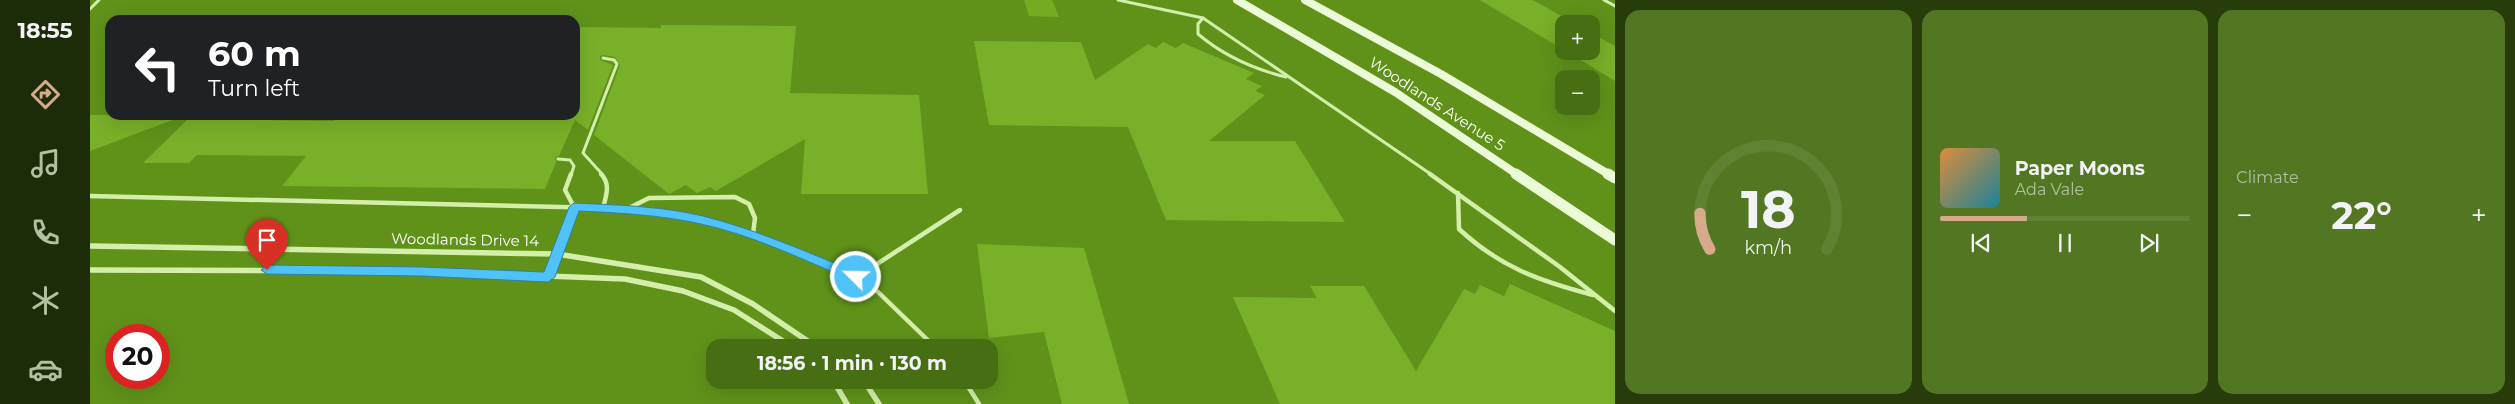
<!DOCTYPE html>
<html lang="en">
<head>
<meta charset="utf-8">
<style>
  :root { --surface:#486e14; --page:#527622; --text:#f1f3f6; --muted:#b1c0a0; --line:#608134; --accent:#d6ab8b }
  body { margin:0; font-family:Montserrat,sans-serif; background:var(--page); color:var(--text); height:100vh; display:flex; flex-direction:column; font-size:19px; white-space:nowrap }
  * { box-sizing:border-box; margin:0 }
  p { font-size:16px; color:var(--muted) }
  .icon { flex:none; width:28px; height:28px; fill:none; stroke:currentColor; stroke-width:2; stroke-linecap:round; stroke-linejoin:round }
  .map { position:relative; flex:1; overflow:hidden }
  .details { display:flex; flex-direction:column; gap:10px; padding:10px; background:#283c0b; width:900px }
  .details>* { flex:none }
  .guide { position:absolute; left:15px; top:15px; width:475px; height:105px; border-radius:15px; box-shadow:0 5px 20px #0002; background:#202124; color:#fff; overflow:hidden }
  .controls { position:absolute; left:1465px; top:15px; display:grid; gap:10px }
  .controls a { display:grid; place-items:center; width:45px; height:45px; border-radius:10px; background:var(--surface); box-shadow:0 5px 20px #0002; font-size:25px }
  .speed { position:absolute; left:15px; top:324px; display:flex; gap:10px; font-size:25px; font-weight:700; text-align:center }
  .speed>* { display:grid; place-content:center; width:65px; height:65px; border-radius:50%; background:var(--surface); box-shadow:0 5px 20px #0002; line-height:1 }
  .speed .limit { border:8px solid #d22; background:#fff; color:#111 }
  .pin { position:absolute; display:grid; place-items:center; width:42px; height:42px; color:#fff; margin:-51px -21px; border-radius:50% 50% 50% 0; rotate:-45deg; box-shadow:0 0 5px #0007 }
  .pin .icon { rotate:45deg }
  .me { position:absolute; width:55px; margin:-28px; rotate:293deg; stroke-linejoin:round; filter:drop-shadow(0 0 4px #0008) }
  .turn { display:flex; align-items:center; gap:18px; height:105px; padding:0 20px; font-size:22px }
  .turn .icon { width:65px; height:65px; stroke-width:2.5 }
  .turn b { display:block; font-size:35px; line-height:42px }
  .big { font-size:38px; font-weight:700; line-height:1.1 }
  .details .card { flex:1; display:flex; flex-direction:column; justify-content:center; gap:8px; min-width:0; padding:0 18px; border-radius:15px; background:var(--page) }
  .details .dial { align-items:center; gap:0 }
  .dial svg { height:130px; overflow:visible; fill:none; stroke:var(--line); stroke-width:7; stroke-linecap:round; text-anchor:middle }
  .dial text { fill:var(--text); stroke:none }
  .song { display:flex; align-items:center; gap:15px }
  .cover { width:60px; height:60px; border-radius:8px; background:linear-gradient(135deg,hsl(30 70% 55%),hsl(190 70% 35%)) }
  .played { height:5px; border-radius:2px; background:linear-gradient(90deg,var(--accent) 35%,var(--line) 35%) }
  .keys { display:flex; justify-content:space-around; direction:ltr }
  .heat { display:flex; justify-content:space-between; align-items:center; font-size:28px; direction:ltr }
  .details .tiles { flex:1; display:grid; gap:10px; grid-template-columns:repeat(3,1fr) }
  .trip { position:absolute; left:616px; top:339px; width:292px; height:50px; border-radius:15px; background:var(--surface); box-shadow:0 5px 20px #0002; font-weight:700; line-height:50px; text-align:center }
  main { display:flex; flex:1; min-height:0 }
  .dock { display:flex; flex-direction:column; width:90px; justify-content:space-around; align-items:center; background:#1d2c08; color:var(--muted) }
  .dock .icon { width:35px; height:35px }
  .dock .on { color:var(--accent) }
  .dock b { font-size:22px; color:var(--text) }
  .map>svg:first-child { display:block }
  .green { fill:#74ab23 }
  .building { fill:#79b029 }
  .lines { fill:none; stroke-linecap:round; stroke-linejoin:round }
  .lane-far1 { stroke:#d3efaa; stroke-width:3 }
  .lane { stroke:#d3efaa; stroke-width:4.5 }
  .street { stroke:#d3efaa; stroke-width:5.5 }
  .secondary-far1 { stroke:#ecfbd7; stroke-width:8 }
  .secondary { stroke:#ecfbd7; stroke-width:11 }
  .route { fill:#4fc3f7; stroke:#337fa1 }
  .labels { text-anchor:middle; stroke-width:5; stroke-linejoin:round; paint-order:stroke }
  .street-label { font-size:15px; fill:#fff; stroke:#60921a }
</style>
</head>
<body>
<main>
<nav class="dock">
<b>18:55</b>
<svg class="icon on" aria-label="directions" viewBox="0 0 24 24"><path d="M12 3l9 9-9 9-9-9zM9 14v-3h6M13 9l2 2-2 2"/></svg>
<svg class="icon" aria-label="music" viewBox="0 0 24 24"><path d="M9 18V5l10-2v13"/><circle cx="6" cy="18" r="3"/><circle cx="16" cy="16" r="3"/></svg>
<svg class="icon" aria-label="phone" viewBox="0 0 24 24"><path d="M5 4h4l2 5-3 2q2 4 5 5l2-3 5 2v4C11 20 4 13 5 4z"/></svg>
<svg class="icon" aria-label="climate" viewBox="0 0 24 24"><path d="M12 3v18M4 7l16 10M4 17L20 7"/></svg>
<svg class="icon" aria-label="car" viewBox="0 0 24 24"><path d="M5 17H2v-5l4-1 3-4h7l3 4 3 1v5h-3M9 17h6M6 11h13"/><circle cx="7" cy="17" r="2"/><circle cx="17" cy="17" r="2"/></svg>
</nav>
<div class="map">
<svg width="1525" height="404" viewBox="0 0 1525 404">
  <rect width="100%" height="100%" fill="#60921a"/>
  <polygon class="green" points="934,0 962,0 969,17 939,16"/>
  <g class="building">
    <polygon points="1390,0 1443,0 1485,24 1474,24 1474,50"/>
    <polygon points="571,25 706,26 700,93 829,95 838,194 711,194 715,139 626,191 620,187 607,193 596,185 579,194 504,135 530,65 525,57 514,55 510,56 510,60 523,65 498,130 485,120 469,156 465,157 466,162 455,189 192,186 216,156 107,155 99,163 53,163 102,115 174,115 170,120 244,121 249,115 485,115 485,27 571,28"/>
    <polygon points="1501,33 1525,46 1525,81 1476,51 1501,51"/>
    <polygon points="884,41 991,42 1005,80 1058,44 1066,48 1073,42 1086,48 1093,43 1164,73 1156,79 1172,86 1165,91 1175,95 1119,141 1205,141 1255,222 1076,220 1038,127 899,125"/>
    <polygon points="0,115 88,115 88,118 0,151"/>
    <polygon points="887,244 994,248 1039,404 972,404 954,332 899,338"/>
    <polygon points="1420,284 1525,331 1525,404 1190,404 1143,297 1227,298 1220,286 1274,286 1326,371 1374,289 1385,294 1390,285 1414,296"/>
  </g>
  <g class="lines">
    <g class="lane-far1">
      <polyline points="1028,0 1113,18 1342,175"/>
      <polyline points="1514,0 1525,6"/>
      <polyline points="0,9 9,0"/>
      <path d="M1113,18L1108,24V34C1134,56 1163,69 1196,77"/>
      <polyline points="468,159 480,160 484,166 481,175"/>
      <polyline points="513,175 493,153 527,64 524,60 513,58"/>
    </g>
    <g class="lane">
      <path d="M511,174C521,184 516,196 513,208"/>
      <polyline points="1340,174 1470,267 1525,311"/>
      <path d="M1368,193L1369,229C1410,267 1449,281 1503,295"/>
      <polyline points="0,196 513,208 567,213 619,223 670,238 750,269 767,277 788,292 846,348"/>
      <polyline points="537,209 559,198 645,197 659,204 665,218 663,234"/>
      <polyline points="458,277 484,207 475,190 481,174"/>
      <polyline points="767,277 870,210"/>
      <polyline points="874,380 889,404"/>
    </g>
    <g class="street">
      <polyline points="0,246 467,254 611,277 663,304 728,348"/>
      <polyline points="0,270 332,271 535,279 593,291 644,310 704,348"/>
      <polyline points="739,380 747,387 757,404"/>
      <polyline points="770,380 778,387 789,404"/>
    </g>
    <g class="secondary-far1">
      <polyline points="1147,0 1305,92 1428,175"/>
      <polyline points="1215,0 1351,74 1520,175"/>
    </g>
    <g class="secondary">
      <polyline points="1426,174 1525,240"/>
      <polyline points="1518,174 1525,178"/>
    </g>
  </g>
  <path class="route" d="M484,203C527,205 571,206 613,216C668,230 719,253 771,274L773,277L771,280H762C713,260 663,235 611,224C571,215 530,213 489,211L465,277L458,282L332,276L177,274L171,270L177,265L332,267L454,272L479,207Z"/>
  <g class="labels">
    <g class="street-label">
      <text transform="translate(1347 104) rotate(33)" y="5">Woodlands Avenue 5</text>
      <text transform="translate(375 240) rotate(1)" y="5">Woodlands Drive 14</text>
    </g>
  </g>
</svg>
<div class="controls">
<a>+</a>
<a>−</a>
</div>
<div class="speed"><div class="limit">20</div></div>
<div class="pin" style="left:177px;top:270px;background:#d93025"><svg class="icon" aria-label="arrive" viewBox="0 0 24 24"><path d="M6 21V4h12l-3 4 3 4H6"/></svg></div>
<svg class="me" style="left:766px;top:277px" viewBox="-20 -20 40 40"><circle r="17" fill="#4fc3f7" stroke="#fff" stroke-width="3"/><path d="M0-11L8 9 0 5-8 9z" fill="#fff"/></svg>
<div class="trip">18:56 · 1 min · 130 m</div>
<div class="guide">
<div class="turn"><svg class="icon" aria-label="left" viewBox="0 0 24 24"><path d="M17 20v-9H6M10 6l-5 5 5 5"/></svg><div><b>60 m</b>Turn left</div></div>
</div>
</div>
<section class="details">
<div class="tiles">
<div class="card dial"><svg viewBox="0 0 100 80">
<path d="M14 69A42 42 0 1 1 86 69"/>
<path d="M14 69A42 42 0 0 1 8 47" stroke="#d6ab8b"/>
<text x="50" y="56" font-size="32" font-weight="700">18</text>
<text x="50" y="72" font-size="11">km/h</text>
</svg></div>
<div class="card">
<div class="song"><i class="cover"></i><div><b>Paper Moons</b><p>Ada Vale</p></div></div>
<div class="played"></div>
<div class="keys"><svg class="icon" aria-label="previous" viewBox="0 0 24 24"><path d="M18 5L8 12l10 7zM5 5v14"/></svg><svg class="icon" aria-label="pause" viewBox="0 0 24 24"><path d="M8 5v14M16 5v14"/></svg><svg class="icon" aria-label="next" viewBox="0 0 24 24"><path d="M6 5l10 7-10 7zM19 5v14"/></svg></div>
</div>
<div class="card"><p>Climate</p>
<div class="heat"><a>−</a><b class="big">22°</b><a>+</a></div>
</div>
</div>
</section>
</main>
</body>
</html>
